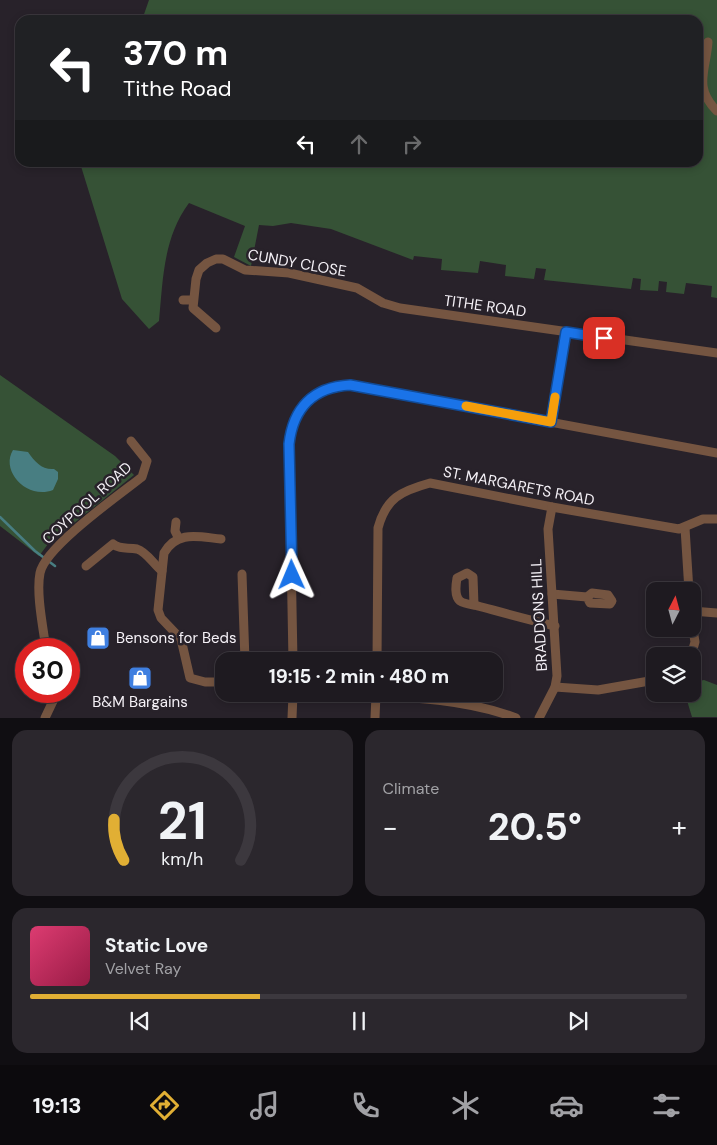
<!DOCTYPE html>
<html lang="en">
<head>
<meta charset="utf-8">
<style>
  :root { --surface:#1e1a20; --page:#2b272d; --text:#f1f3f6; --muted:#a1a1a5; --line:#3c383e; --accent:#e1af34 }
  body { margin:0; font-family:"DM Sans",sans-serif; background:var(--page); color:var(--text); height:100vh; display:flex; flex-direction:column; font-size:19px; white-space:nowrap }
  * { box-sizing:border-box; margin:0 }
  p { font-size:16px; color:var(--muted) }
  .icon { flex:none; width:28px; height:28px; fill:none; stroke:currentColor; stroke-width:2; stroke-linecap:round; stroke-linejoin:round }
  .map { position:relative; height:718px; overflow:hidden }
  .side { display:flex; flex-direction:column; gap:12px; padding:12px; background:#100e12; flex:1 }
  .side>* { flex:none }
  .hud { position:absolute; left:15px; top:15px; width:688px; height:152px; border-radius:15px; box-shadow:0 2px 8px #0003,0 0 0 1px var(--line); background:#202124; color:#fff; overflow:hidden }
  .needle { width:32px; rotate:6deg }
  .controls { position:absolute; left:646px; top:582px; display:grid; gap:10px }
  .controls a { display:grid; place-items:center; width:55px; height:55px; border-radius:10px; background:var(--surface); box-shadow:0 2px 8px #0003,0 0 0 1px var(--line); font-size:25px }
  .speed { position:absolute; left:15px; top:638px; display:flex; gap:10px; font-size:25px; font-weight:700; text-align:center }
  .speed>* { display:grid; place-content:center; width:65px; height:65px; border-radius:50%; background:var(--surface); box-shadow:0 2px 8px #0003,0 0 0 1px var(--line); line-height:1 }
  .speed .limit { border:8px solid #d22; background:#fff; color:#111 }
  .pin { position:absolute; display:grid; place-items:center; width:42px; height:42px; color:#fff; margin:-21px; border-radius:10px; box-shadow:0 2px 8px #0006 }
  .me { position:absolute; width:55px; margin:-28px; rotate:359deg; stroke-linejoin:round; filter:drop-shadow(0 0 4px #0008) }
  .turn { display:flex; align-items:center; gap:18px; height:105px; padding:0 25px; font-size:22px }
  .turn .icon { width:65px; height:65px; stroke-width:2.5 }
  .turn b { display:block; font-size:35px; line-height:42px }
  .lanes { display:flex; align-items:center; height:48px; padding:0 25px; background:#0003; justify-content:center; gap:25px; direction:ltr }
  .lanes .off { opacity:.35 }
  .big { font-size:38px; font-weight:700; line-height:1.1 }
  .side .widget { flex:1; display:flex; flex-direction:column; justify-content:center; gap:8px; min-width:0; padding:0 18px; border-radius:15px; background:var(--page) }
  .side .dial { align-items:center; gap:0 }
  .dial svg { height:130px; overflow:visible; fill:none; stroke:var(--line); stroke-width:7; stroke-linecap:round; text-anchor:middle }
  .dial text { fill:var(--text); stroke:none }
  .song { display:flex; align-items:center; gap:15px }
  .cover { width:60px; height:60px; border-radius:8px; background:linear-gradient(135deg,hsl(340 70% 55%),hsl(340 70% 35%)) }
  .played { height:5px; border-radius:2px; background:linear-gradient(90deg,var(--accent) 35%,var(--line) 35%) }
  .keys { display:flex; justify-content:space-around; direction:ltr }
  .heat { display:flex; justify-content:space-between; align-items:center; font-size:28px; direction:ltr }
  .side .tiles { flex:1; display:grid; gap:12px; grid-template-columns:1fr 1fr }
  .widget:last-child { grid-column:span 2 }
  .trip { position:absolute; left:215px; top:652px; width:288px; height:50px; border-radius:15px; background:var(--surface); box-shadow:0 2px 8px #0003,0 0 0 1px var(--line); font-weight:700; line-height:50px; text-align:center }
  .dock { display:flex; height:80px; justify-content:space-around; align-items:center; background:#0c0a0d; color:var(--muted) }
  .dock .icon { width:35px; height:35px }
  .dock .on { color:var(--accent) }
  .dock b { font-size:22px; color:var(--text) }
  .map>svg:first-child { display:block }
  .green { fill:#365236 }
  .water { fill:#487e82 }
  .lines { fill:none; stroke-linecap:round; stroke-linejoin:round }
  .stream { stroke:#487e82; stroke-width:2.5 }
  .street { stroke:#755541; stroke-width:9 }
  .route-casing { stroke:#114b97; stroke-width:12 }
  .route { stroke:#1a73e8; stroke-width:9 }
  .slow { stroke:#f59e0b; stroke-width:9 }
  .labels { text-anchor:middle; stroke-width:5; stroke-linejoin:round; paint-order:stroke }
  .street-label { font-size:15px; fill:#f5f1f7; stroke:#28222a }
  .poi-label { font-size:15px; fill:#f5f1f7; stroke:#28222a; text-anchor:start }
</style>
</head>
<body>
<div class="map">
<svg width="717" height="718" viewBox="0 0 717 718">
  <rect width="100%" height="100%" fill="#28222a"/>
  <g class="green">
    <path d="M149,0H717V298L711,297L712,286L686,283L684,294L666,292L667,282L659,281L658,291L640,290L641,279L633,278L631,289L544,280L546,269L536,268L534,279L505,276L506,265L480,261L478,273L441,270L442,259L414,256L413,260L331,229L291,223L273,226L259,225L251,266L234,257L245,226L189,203C163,238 163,280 159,321L149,329L122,299L80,163L698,162V20H142Z"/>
    <polygon points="0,375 115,456 134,475 48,544 39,556 0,526"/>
    <polygon points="704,680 717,685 717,717 692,717 685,694 692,694 693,682"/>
  </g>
  <path class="water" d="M13,450L28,452C35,462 42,470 54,469L58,472V479L53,490C27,500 0,471 13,450Z"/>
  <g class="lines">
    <polyline class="stream" points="0,517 35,551 55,566"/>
    <g class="street">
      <path d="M708,42C706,71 693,87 717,111"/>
      <polyline points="183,300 193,300"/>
      <polyline points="216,328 193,308 196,279 199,270 207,263 216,259 223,259 245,270 289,273 357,288 383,303 400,308 717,353"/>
      <polyline points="551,422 566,333"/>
      <polyline points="176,522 175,531 178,537"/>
      <polyline points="685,528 689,591"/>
      <path d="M221,539C199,537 177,530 164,553L158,610L161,618L181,639L190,678L205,682H224"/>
      <path d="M86,566L113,544C120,550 128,547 137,549C147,552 154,565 162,571"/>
      <polyline points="242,574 245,661"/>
      <polyline points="552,594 587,597 592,593 608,595 612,601 610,604 590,603 587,597"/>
      <path d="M474,605L473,577L467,573L457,578C456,584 454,596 460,601C464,604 473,605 478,606C504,613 529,620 555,626"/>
      <polyline points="692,611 717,613"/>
      <path d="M46,649C43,627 36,593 40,573C45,547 119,495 142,477L147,461L131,441"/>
      <polyline points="691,656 695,642 692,623"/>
      <path d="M293,661L289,445C293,409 312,387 350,385L717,453"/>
      <path d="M377,661L378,528C386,498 401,491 430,483L552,507L679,529L703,519H717"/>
      <polyline points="555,687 598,690 655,680"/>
      <path d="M338,694C397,697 461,697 516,718"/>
      <polyline points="45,718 53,701 52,691"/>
      <polyline points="292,718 293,694"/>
      <polyline points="375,718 376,694"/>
      <polyline points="539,718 555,687 557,676 548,529 552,507"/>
    </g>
  </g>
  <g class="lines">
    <g class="route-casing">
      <path id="route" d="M292,575L289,444C293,409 312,387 350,385L551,422L566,332L604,338"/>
    </g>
    <use href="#route" class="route"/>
    <polyline class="slow" points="466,406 551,422 555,397"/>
  </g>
  <defs>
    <g id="shop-square" transform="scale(1.25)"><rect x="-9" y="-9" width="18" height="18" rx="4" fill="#3f7fe0" stroke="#28222a"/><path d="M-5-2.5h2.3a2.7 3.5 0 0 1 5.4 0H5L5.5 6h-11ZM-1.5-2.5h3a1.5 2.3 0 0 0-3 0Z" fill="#fff"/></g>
  </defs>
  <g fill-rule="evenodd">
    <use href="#shop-square" x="98" y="638"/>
    <use href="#shop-square" x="140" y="678"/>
  </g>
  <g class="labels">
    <g class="street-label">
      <text transform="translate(297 263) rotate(10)" y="5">CUNDY CLOSE</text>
      <text transform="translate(485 306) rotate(8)" y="5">TITHE ROAD</text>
      <text transform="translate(519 486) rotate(11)" y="5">ST. MARGARETS ROAD</text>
      <text transform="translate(87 503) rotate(-42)" y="5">COYPOOL ROAD</text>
      <text transform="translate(539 615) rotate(-93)" y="5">BRADDONS HILL</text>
    </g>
    <g class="poi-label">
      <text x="116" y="643">Bensons for Beds</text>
      <text x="140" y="707" text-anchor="middle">B&amp;M Bargains</text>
    </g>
  </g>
</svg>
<div class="controls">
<a><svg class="needle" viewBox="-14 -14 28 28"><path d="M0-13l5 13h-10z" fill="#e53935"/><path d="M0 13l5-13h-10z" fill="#a1a1a5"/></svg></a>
<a><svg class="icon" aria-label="layers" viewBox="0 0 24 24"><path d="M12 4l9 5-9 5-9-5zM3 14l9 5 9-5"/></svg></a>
</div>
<div class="speed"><div class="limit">30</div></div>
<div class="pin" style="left:604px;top:338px;background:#d93025"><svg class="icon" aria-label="arrive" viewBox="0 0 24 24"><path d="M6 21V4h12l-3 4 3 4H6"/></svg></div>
<svg class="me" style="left:292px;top:575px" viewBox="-20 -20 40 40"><path d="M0-17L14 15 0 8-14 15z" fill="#1a73e8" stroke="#fff" stroke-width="4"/></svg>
<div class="trip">19:15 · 2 min · 480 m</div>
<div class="hud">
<div class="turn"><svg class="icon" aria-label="left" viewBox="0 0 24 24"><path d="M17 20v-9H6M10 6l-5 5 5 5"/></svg><div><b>370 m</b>Tithe Road</div></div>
<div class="lanes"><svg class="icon" aria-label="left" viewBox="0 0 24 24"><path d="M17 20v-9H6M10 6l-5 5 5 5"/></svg><svg class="icon off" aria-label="ahead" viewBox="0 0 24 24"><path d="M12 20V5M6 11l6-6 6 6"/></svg><svg class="icon off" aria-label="right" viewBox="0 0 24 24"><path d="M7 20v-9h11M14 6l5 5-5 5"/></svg></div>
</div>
</div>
<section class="side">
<div class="tiles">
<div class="widget dial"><svg viewBox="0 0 100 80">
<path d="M14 69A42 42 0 1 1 86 69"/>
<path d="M14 69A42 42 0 0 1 8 44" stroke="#e1af34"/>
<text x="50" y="56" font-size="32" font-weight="700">21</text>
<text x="50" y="72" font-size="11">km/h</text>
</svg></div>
<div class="widget"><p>Climate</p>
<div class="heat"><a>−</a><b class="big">20.5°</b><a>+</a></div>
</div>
<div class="widget">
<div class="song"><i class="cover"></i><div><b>Static Love</b><p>Velvet Ray</p></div></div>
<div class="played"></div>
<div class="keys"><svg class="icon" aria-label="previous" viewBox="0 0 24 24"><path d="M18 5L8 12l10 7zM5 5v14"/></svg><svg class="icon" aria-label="pause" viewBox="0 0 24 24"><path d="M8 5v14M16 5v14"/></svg><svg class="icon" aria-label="next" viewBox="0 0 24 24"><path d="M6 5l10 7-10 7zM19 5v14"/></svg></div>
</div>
</div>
</section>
<nav class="dock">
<b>19:13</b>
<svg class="icon on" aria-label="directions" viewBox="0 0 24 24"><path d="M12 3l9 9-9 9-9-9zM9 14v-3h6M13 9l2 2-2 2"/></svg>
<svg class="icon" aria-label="music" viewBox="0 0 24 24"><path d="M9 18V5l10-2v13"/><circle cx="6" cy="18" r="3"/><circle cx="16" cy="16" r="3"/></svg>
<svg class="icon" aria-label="phone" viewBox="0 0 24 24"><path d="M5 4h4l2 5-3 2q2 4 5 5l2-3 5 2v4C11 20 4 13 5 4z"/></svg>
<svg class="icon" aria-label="climate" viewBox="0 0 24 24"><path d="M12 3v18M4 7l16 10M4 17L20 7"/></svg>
<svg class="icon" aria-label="car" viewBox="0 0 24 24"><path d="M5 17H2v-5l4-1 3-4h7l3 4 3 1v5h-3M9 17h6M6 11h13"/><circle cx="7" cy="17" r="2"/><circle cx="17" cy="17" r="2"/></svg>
<svg class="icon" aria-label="filters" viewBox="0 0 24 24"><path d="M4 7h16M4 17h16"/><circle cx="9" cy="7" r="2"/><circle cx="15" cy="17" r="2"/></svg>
</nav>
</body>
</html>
